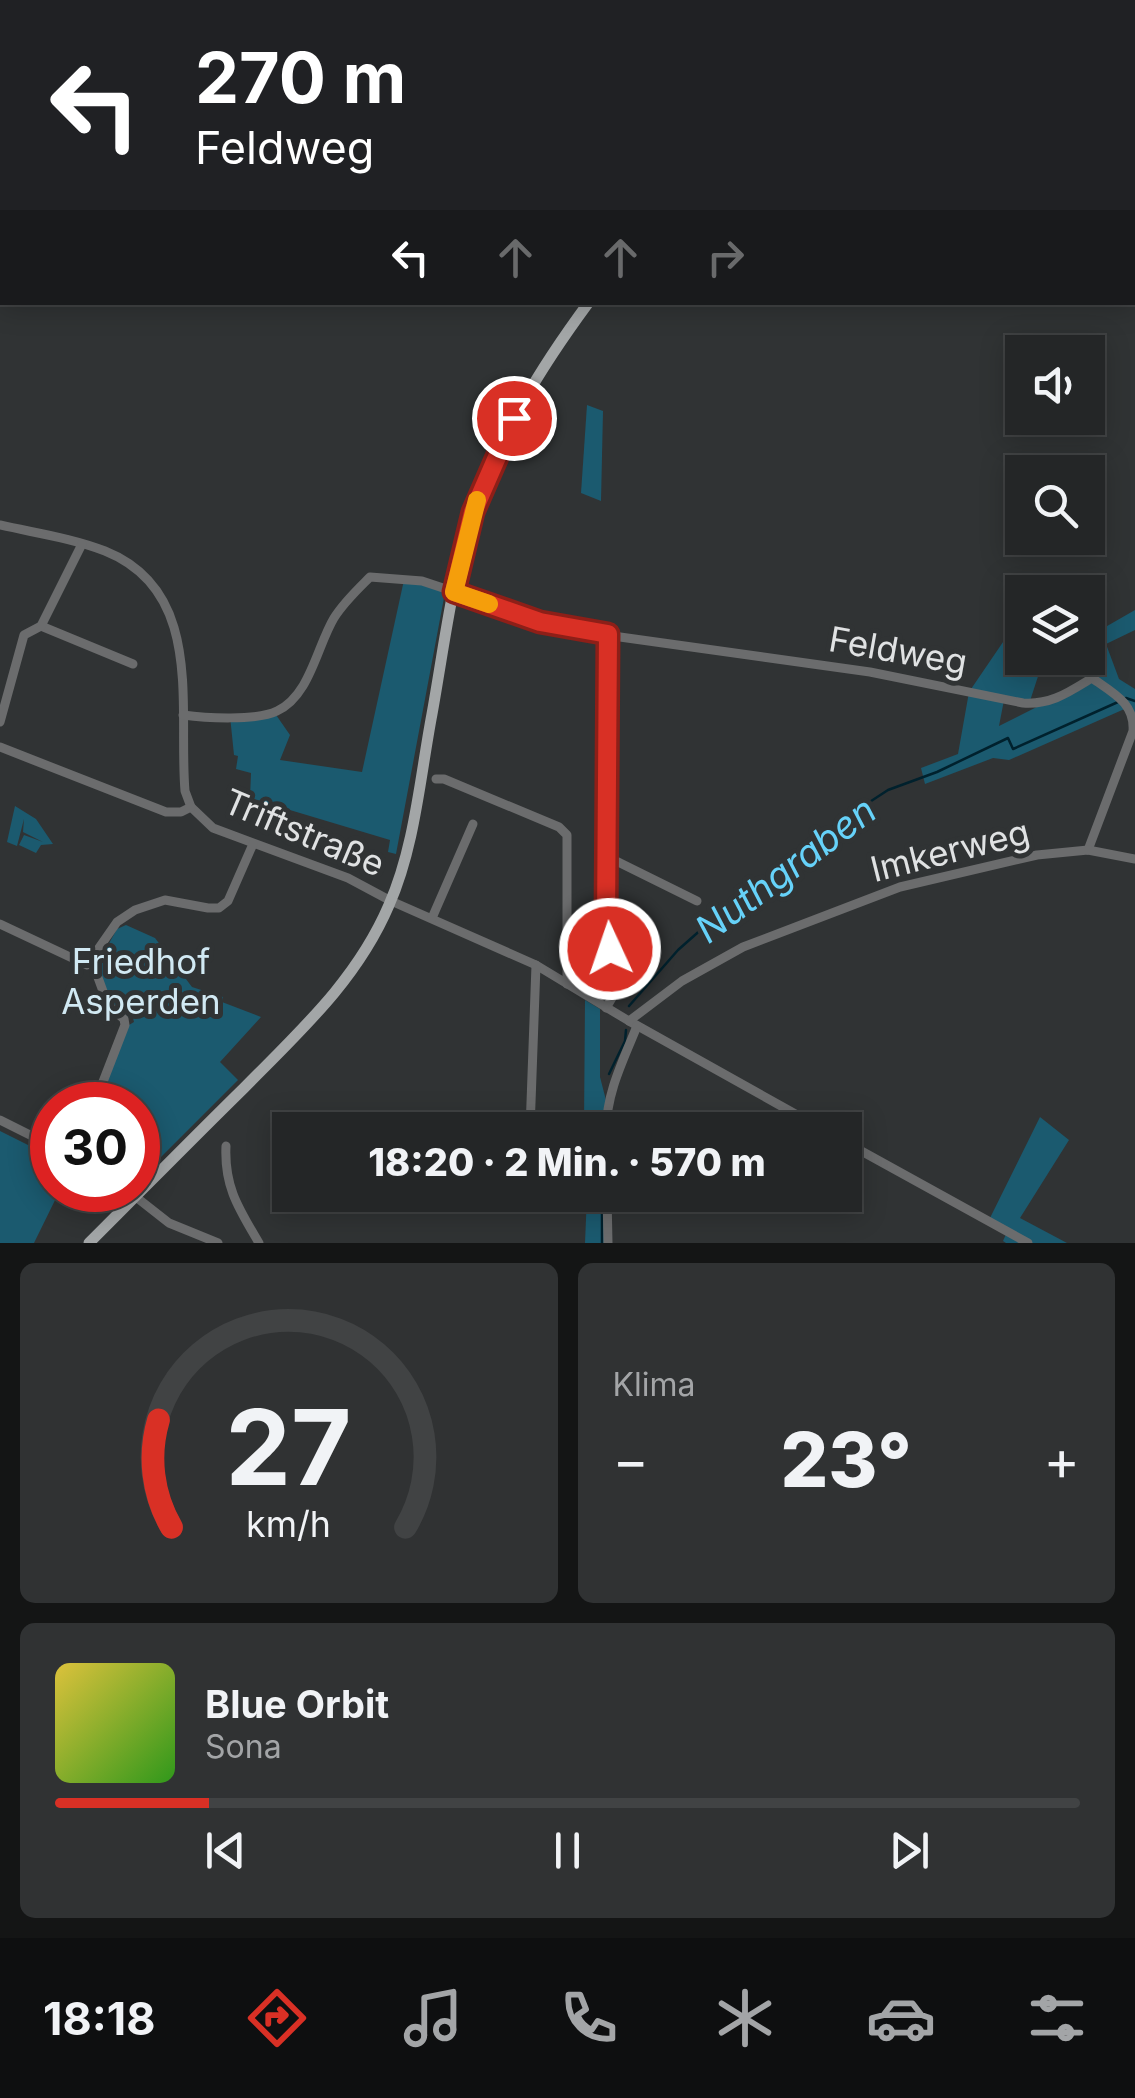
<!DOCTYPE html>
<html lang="de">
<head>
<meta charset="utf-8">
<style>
  :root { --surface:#242627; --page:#303233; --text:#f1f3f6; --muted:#a3a5a7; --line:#414344; --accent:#d93025 }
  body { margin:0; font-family:Inter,sans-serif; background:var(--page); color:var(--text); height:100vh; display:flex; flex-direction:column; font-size:38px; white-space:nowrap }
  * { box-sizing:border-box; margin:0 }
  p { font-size:32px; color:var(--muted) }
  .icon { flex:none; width:55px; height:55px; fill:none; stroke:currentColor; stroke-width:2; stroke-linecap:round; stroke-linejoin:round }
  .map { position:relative; height:1243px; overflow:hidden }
  .panel { display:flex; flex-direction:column; gap:20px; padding:20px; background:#141515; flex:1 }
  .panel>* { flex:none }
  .guide { position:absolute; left:0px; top:0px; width:1135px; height:305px; box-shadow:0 5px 25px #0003,0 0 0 2px var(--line); background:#202124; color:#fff; overflow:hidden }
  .fabs { position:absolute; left:1005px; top:335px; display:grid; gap:20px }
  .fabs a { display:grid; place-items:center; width:100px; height:100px; border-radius:0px; background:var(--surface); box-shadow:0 5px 25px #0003,0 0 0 2px var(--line); font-size:50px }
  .speed { position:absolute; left:30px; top:1082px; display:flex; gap:20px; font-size:50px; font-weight:700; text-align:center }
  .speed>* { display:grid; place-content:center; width:130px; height:130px; border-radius:50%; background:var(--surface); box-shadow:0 5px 25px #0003,0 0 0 2px var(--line); line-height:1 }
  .speed .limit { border:15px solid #d22; background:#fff; color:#111 }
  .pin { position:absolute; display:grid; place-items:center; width:85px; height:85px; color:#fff; margin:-42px; border:5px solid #fff; border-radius:50%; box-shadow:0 2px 10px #0007 }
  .me { position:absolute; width:110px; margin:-55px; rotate:357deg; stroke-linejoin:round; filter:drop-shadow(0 0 8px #0008) }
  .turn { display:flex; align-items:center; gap:35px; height:210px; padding:0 30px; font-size:45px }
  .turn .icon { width:130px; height:130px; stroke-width:2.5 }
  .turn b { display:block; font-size:70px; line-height:85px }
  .lanes { display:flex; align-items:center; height:95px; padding:0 30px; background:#0003; justify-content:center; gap:50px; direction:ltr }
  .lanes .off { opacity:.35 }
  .big { font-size:75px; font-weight:800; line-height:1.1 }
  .panel .widget { flex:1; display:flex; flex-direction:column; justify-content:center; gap:15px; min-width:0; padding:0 35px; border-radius:15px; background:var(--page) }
  .panel .dial { align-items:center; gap:0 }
  .dial svg { height:260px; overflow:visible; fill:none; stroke:var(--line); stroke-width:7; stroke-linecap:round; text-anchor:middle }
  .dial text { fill:var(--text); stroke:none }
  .song { display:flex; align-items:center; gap:30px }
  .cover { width:120px; height:120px; border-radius:15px; background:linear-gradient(135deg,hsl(50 70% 55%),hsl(110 70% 35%)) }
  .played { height:10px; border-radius:5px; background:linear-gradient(90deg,var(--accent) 15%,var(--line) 15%) }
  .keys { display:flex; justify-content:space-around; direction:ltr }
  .heat { display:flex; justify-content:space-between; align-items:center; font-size:55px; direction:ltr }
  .panel .tiles { flex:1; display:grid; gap:20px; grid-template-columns:1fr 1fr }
  .widget:last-child { grid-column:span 2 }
  .trip { position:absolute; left:272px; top:1112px; width:590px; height:100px; border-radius:0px; background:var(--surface); box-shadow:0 5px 25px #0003,0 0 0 2px var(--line); font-weight:800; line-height:100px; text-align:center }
  .dock { display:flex; height:160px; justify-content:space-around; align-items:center; background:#0e0f10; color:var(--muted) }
  .dock .icon { width:70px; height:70px }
  .dock .active { color:var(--accent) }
  .dock b { font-size:45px; color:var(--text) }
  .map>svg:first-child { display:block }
  .green { fill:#1b5a6f }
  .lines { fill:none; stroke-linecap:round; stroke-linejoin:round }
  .stream { stroke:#00212d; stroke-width:2.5 }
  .minor { stroke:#6b6c6d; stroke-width:9 }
  .major { stroke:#a3a6a7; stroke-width:11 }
  .route-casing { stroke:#8d1f18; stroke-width:25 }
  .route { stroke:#d93025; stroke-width:18 }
  .slow { stroke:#f59e0b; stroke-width:18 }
  .labels { text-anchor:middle; stroke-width:10; stroke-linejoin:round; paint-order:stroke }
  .street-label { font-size:35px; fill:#e0e2e3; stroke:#303334 }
  .park-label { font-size:35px; fill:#d1e9f3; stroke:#303334 }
  .water-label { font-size:38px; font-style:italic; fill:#66d2f9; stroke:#303334 }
</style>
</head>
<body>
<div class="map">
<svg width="1135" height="1243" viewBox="0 0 1135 1243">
  <rect width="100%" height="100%" fill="#303334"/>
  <g class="green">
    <polygon points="587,405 603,411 601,501 581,493"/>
    <polygon points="404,580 446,587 396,854 388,852 390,840 250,798 251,773 236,769 238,756 234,755 230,716 274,712 290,735 280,760 362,772"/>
    <polygon points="1135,610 1135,630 1106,644 1119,679 1135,689 1135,717 1129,707 1009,760 993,758 925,784 921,768 958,754 969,692 1022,614 1022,658 1044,658 1029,704 1004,700 999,726 1092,679 1094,664 1088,637"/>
    <polygon points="15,806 36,819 53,844 41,845 36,853 19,845 24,835 43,842 23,832 24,819 17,846 7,842"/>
    <path d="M126,925L155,938L192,987L223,997L222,1002L261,1017L220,1062L238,1080L154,1164L138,1154V1105H97L129,1025L134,1022L133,1018C107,1012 105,986 98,963L117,929Z"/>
    <polygon points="585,1000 600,1009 600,1077 607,1104 607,1130 530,1130 530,1127 584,1125"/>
    <polygon points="1040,1117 1069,1140 1020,1218 1067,1243 1006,1243 1003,1241 1007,1232 988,1222"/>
    <polygon points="0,1131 52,1157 52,1190 60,1190 34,1243 0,1243"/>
    <polygon points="587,1195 607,1195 607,1243 585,1243"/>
  </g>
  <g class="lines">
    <g class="stream">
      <polyline points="1126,698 1135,701"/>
      <polyline points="629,1006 678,950 713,919 839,822 888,790 937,772 1008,738 1013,749 1118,702"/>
      <polyline points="609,1074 625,1041 626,1030"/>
      <polyline points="602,1243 602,1195"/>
    </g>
    <g class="minor">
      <path d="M0,525C35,533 72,538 105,551C205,591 178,707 185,791L191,807L213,828L348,878L391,901L536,965L629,1021L824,1130"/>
      <polyline points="41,626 133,664"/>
      <path d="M183,715C205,718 257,721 277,711C310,696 317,646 334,618C344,602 357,590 370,577L422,581L570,630L870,672L1023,703C1051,705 1069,692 1092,678C1113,693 1135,703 1133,731L1088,850"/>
      <polyline points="0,722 24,635 41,626 82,544"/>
      <polyline points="0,747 166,812 181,812 191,807"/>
      <polyline points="436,779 444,779 559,827 567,835 567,984"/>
      <polyline points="608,857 697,901"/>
      <polyline points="432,918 473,824"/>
      <polyline points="0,924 87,965 117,922 135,910 165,900 208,908 219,908 228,901 253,844"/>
      <polyline points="92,961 108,1005 124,1019 125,1025 94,1105"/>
      <polyline points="606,1008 612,998 613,975 606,922 608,634"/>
      <polyline points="629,1021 682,981 743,947 900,887 1037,855 1088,850 1135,859"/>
      <polyline points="0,1120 52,1146"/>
      <polyline points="530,1130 536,965"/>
      <path d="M606,1130C607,1091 623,1061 637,1026"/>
      <polyline points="845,1142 1028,1243"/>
      <path d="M226,1146C224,1187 239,1209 259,1243"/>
      <polyline points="127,1190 169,1223 218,1243"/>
      <polyline points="607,1195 608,1243"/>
    </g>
    <g class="major">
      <polyline points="824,2 826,0"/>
      <path d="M89,1243C141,1191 192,1139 244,1088C300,1031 357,980 389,905C415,846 420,777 432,714C444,647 452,578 473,514C498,436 541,367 589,302"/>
    </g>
  </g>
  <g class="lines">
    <g class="route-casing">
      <polyline id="route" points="514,418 473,512 454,592 540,622 608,634 606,922 610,949"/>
    </g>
    <use href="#route" class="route"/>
    <polyline class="slow" points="477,500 454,592 489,604"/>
  </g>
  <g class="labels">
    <g class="street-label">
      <text transform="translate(898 651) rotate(10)" y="12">Feldweg</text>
      <text transform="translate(304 833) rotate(23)" y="12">Triftstraße</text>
      <text transform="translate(950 851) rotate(-14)" y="12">Imkerweg</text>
    </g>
    <g class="park-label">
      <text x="141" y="974">Friedhof<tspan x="141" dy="40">Asperden</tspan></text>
    </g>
    <g class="water-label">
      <text transform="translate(786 870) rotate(-37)" y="13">Nuthgraben</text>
    </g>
  </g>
</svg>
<div class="fabs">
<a><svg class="icon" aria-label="sound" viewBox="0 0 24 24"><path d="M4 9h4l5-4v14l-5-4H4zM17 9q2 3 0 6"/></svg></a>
<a><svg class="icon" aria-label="search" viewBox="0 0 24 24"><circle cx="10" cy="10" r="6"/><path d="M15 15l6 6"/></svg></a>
<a><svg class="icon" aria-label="layers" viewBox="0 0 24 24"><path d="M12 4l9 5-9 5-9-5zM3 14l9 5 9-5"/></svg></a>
</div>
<div class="speed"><div class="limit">30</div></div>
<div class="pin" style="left:514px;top:418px;background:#d93025"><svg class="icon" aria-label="arrive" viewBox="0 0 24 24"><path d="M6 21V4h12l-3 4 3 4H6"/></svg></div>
<svg class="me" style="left:610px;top:949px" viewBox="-20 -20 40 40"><circle r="17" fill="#d93025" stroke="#fff" stroke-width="3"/><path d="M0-11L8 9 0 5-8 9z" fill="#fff"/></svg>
<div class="trip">18:20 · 2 Min. · 570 m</div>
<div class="guide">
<div class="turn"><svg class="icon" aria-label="left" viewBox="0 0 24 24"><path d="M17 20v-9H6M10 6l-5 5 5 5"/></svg><div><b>270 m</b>Feldweg</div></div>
<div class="lanes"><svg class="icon" aria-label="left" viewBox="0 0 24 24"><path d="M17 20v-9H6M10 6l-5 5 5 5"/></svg><svg class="icon off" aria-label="ahead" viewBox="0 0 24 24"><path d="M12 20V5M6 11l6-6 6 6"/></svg><svg class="icon off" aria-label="ahead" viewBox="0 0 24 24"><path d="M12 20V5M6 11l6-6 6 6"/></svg><svg class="icon off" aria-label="right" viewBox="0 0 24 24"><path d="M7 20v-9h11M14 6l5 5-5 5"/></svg></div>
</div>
</div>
<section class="panel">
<div class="tiles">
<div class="widget dial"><svg viewBox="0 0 100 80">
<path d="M14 69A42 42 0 1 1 86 69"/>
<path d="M14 69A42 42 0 0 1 10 36" stroke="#d93025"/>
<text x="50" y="56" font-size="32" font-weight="700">27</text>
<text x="50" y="72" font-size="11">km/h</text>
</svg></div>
<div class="widget"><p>Klima</p>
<div class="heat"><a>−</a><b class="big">23°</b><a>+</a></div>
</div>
<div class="widget">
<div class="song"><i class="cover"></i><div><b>Blue Orbit</b><p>Sona</p></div></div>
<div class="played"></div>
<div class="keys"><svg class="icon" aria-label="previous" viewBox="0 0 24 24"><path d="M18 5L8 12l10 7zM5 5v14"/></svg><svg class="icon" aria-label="pause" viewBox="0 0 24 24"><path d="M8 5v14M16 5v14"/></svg><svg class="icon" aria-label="next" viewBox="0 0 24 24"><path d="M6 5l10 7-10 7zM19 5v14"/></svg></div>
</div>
</div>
</section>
<nav class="dock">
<b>18:18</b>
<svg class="icon active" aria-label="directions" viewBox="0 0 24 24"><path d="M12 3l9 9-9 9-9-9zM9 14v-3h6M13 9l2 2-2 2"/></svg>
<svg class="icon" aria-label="music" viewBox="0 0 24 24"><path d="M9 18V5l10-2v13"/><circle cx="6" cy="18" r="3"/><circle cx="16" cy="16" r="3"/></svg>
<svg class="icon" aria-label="phone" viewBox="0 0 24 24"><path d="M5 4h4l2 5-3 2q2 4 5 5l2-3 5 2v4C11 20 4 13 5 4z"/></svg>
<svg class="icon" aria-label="climate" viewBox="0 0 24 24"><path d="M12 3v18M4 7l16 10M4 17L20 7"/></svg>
<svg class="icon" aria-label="car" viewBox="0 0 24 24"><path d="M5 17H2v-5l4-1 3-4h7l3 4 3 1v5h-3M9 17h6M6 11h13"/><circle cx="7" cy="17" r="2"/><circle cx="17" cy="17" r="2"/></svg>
<svg class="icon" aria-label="filters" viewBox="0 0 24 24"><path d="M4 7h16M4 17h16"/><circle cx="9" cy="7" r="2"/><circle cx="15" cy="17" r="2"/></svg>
</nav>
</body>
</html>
